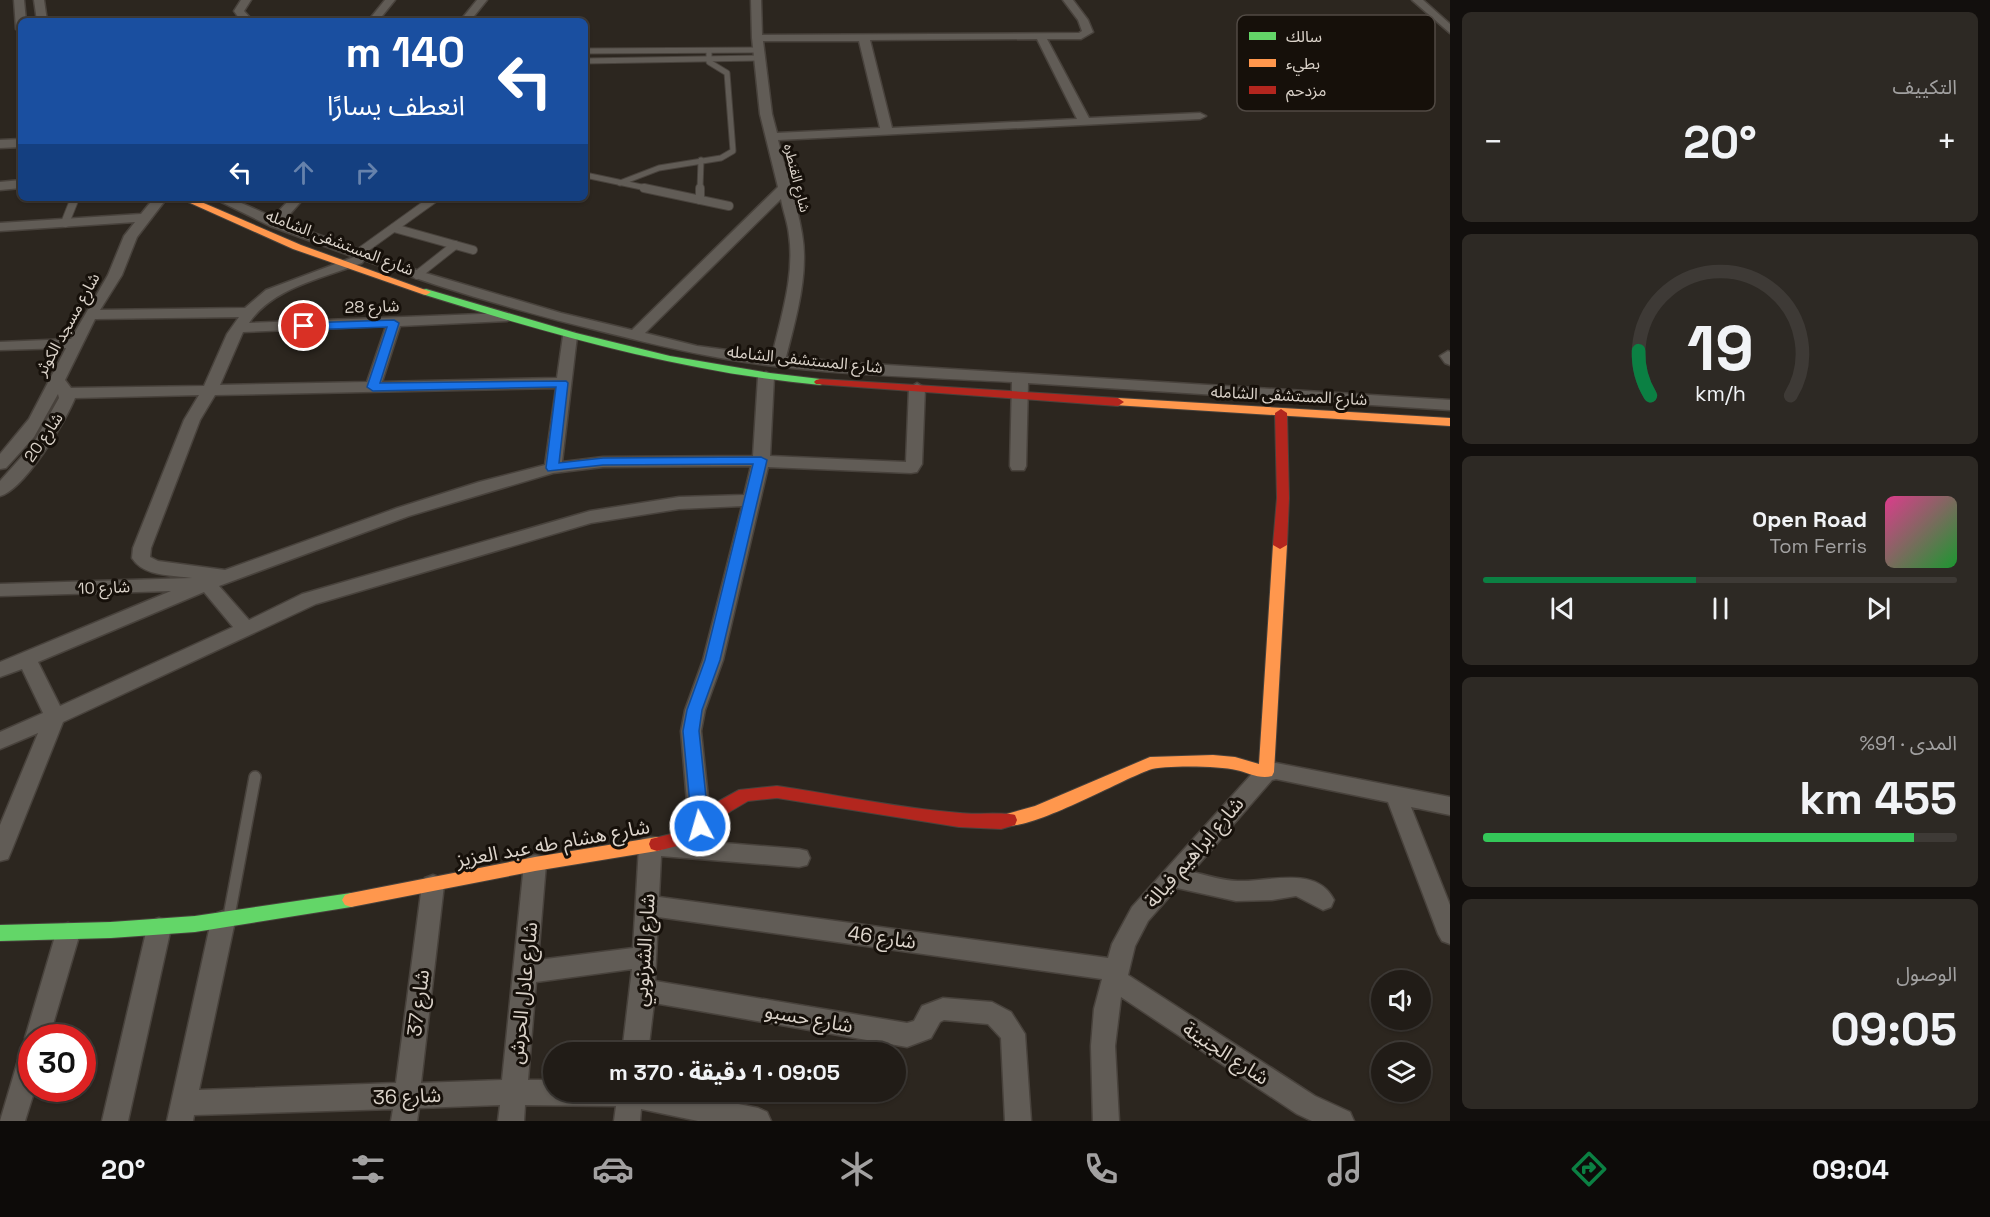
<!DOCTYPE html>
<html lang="ar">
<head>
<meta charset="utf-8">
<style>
  :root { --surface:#211c17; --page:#2d2924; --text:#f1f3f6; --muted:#a2a1a1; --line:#3e3a36; --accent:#0b8043 }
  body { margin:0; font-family:"Space Grotesk","Noto Sans Arabic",sans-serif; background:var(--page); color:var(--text); direction:rtl; height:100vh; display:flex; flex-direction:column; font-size:22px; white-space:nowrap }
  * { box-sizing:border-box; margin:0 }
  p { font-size:20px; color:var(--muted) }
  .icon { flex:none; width:33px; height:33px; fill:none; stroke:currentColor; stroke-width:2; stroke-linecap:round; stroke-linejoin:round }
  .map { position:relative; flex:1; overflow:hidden; direction:ltr }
  .details { display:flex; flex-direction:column; gap:12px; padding:12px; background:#120f0d; width:540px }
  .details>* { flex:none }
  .banner { position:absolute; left:18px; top:18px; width:570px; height:183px; border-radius:9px; box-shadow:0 2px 4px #0004,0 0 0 2px var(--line); direction:rtl; background:#1a4fa0; color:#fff; overflow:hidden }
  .fabs { position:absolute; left:1371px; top:970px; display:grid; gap:12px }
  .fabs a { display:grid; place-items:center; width:60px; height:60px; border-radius:50%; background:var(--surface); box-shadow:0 2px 4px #0004,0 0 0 2px var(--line); font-size:30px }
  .speed { position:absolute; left:18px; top:1024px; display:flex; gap:12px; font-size:30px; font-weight:700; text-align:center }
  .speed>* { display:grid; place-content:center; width:78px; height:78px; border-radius:50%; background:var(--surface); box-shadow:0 2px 4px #0004,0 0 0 2px var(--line); line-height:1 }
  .speed .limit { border:9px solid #d22; background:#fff; color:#111 }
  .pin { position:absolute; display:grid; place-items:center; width:51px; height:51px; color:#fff; margin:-26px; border:3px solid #fff; border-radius:50%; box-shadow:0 2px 6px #0007 }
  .me { position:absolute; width:66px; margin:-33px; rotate:354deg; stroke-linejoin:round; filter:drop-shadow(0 0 4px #0008) }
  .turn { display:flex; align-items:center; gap:21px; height:126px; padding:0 24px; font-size:27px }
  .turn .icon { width:78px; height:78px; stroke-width:2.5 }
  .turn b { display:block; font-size:42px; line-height:51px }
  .lanes { display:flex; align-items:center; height:57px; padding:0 24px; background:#0003; justify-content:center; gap:30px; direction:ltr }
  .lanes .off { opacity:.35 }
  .big { font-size:45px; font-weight:800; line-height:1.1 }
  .details .tile { flex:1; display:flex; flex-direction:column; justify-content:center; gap:9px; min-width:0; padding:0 21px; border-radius:9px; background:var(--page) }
  .details .dial { align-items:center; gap:0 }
  .dial svg { height:156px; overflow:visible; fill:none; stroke:var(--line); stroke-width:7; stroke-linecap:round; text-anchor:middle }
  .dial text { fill:var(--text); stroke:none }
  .song { display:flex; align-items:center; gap:18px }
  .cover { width:72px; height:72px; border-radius:9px; background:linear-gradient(135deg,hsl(330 70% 55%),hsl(130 70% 35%)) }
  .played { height:6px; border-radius:3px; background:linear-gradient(90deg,var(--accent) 45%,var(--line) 45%) }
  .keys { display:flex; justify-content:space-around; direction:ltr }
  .heat { display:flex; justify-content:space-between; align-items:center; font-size:33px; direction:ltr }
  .charge { height:9px; border-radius:4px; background:linear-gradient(90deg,#34c759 91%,var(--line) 0) }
  .trip { position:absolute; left:543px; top:1042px; width:363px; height:60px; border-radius:30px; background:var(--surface); box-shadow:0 2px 4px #0004,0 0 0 2px var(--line); font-weight:800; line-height:60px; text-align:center; direction:rtl }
  .tabs { display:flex; height:96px; justify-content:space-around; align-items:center; background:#0d0b09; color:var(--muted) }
  .tabs .icon { width:42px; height:42px }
  .tabs .selected { color:var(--accent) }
  .tabs b { font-size:27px; color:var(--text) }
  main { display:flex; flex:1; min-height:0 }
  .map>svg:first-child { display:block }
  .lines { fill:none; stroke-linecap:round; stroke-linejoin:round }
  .lane-far2-casing { stroke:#48423c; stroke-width:7 }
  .lane-far1-casing { stroke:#48423c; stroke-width:10 }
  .lane-casing { stroke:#48423c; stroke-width:14 }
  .street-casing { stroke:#48423c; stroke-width:3 }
  .fast-casing { stroke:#48423c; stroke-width:2 }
  .slow-casing { stroke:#48423c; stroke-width:2 }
  .jam-casing { stroke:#48423c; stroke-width:2 }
  .lane-far2 { stroke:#615c56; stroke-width:5 }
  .lane-far1 { stroke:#615c56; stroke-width:8 }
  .lane { stroke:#615c56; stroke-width:11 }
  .street { fill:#615c56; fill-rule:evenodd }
  .fast { fill:#63d668; fill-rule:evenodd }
  .slow { fill:#ff974d; fill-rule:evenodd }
  .jam { fill:#b3261e; fill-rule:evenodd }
  .route { fill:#1a73e8; stroke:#114b97; stroke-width:1.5 }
  .labels { text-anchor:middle; stroke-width:6; stroke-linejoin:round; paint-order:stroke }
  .far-street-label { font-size:14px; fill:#dbd3ca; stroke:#16100a }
  .street-label { font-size:16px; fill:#dbd3ca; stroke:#16100a }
  .near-street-label { font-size:20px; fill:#dbd3ca; stroke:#16100a }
  .key { fill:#16100a; stroke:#514a44; stroke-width:1.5 }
  .key-label { font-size:16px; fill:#dbd3ca }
</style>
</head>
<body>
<main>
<section class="details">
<div class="tile"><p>التكييف</p>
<div class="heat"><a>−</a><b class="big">20°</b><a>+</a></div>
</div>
<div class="tile dial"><svg viewBox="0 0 100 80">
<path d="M14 69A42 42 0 1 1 86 69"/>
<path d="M14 69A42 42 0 0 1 8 46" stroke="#0b8043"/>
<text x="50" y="56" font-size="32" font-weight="700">19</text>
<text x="50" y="72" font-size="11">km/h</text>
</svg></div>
<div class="tile">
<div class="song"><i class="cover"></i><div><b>Open Road</b><p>Tom Ferris</p></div></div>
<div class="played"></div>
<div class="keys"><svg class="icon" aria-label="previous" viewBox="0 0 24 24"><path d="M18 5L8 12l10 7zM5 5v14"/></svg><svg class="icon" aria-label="pause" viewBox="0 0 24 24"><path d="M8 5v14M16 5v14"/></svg><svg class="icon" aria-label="next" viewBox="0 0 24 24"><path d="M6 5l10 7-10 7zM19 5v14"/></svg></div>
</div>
<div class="tile"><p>المدى · 91%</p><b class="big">455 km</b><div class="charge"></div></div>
<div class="tile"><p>الوصول</p><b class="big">09:05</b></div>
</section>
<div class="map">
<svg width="1450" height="1121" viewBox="0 0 1450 1121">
  <rect width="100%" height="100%" fill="#2c261f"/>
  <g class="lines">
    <g class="lane-far2-casing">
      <g id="lane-far2">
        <polyline points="585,51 758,50"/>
        <polyline points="585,61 759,58"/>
        <polyline points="585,175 651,189"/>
        <polyline points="620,183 659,168 721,158 733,151 727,73 709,62 709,51"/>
        <polyline points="700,189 701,160"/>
      </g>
    </g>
    <g class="lane-far1-casing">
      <g id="lane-far1">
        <polyline points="644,188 729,206"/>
        <polyline points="700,200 700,188"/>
        <polyline points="65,223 75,198"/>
        <polyline points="394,228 473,250"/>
        <polyline points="357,254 435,198"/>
        <polyline points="417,275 455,245"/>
      </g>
    </g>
    <g class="lane-casing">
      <polyline id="lane" points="229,916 255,777"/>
    </g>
    <g class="street-casing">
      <g id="street">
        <polygon points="14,0 24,0 26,21 21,21 21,32 16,29"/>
        <polygon points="34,0 44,0 47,21 37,21"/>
        <polygon points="241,0 251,0 244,11 253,21 241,21 234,11"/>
        <polygon points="385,0 395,0 378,21 368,21"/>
        <polygon points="477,0 487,0 470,21 460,21"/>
        <path d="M751,0H761L762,35L1079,33L1082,31L1078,20L1063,0H1073L1088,20L1093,32L1081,39H1047L1089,118L1200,113L1206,116L1200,119L778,140C786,171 797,203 802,234C809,274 796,318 786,357L855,363L1450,400V410L1028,383L1026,466L1024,470H1012L1010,466L1012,382C923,377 833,375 745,362C698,355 652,344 608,333C525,313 443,289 364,260L362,263C324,278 273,287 249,323L507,313L514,317L507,321L400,326L382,382L557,378L563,336L565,333H575L577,336L562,462L603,457L753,456L758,377L766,372L774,377L770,456L906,462L909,388L917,383L925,388L922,464L917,472L911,473L768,467L723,660L705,710L701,731L711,826L708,832L700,835L692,832L689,826L681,731L685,710L703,660L742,506L679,509L591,523L316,604L63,722L11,852L8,859L0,861V825L38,733L0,749V732L43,713L22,669L0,677V662L171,591L0,596V584L192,578C172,575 144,577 132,558L133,548L184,420L199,395L75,398C66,421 24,490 0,496V481L33,444L59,398L58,394L34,437L6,468L0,469V454L29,419L66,348L0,350V342L71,339L108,275L124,236L135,222L0,231V223L141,214L154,198H167L137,237L122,275L100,310L245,308L266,290L354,257L270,226L213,198H230L273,217L291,198H304L283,222L422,272L561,313L632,330L778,187L760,114L752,38ZM1037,39L1077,119L892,128L870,40ZM763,41H859L880,128L777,133L772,114ZM781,199C783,211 788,223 789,235C795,275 781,317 772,356L697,346L645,333ZM239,317L227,334L204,386L71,388L65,380L95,319ZM386,326L367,382L220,385L243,332ZM556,388L545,465L479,482L397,508L225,570L158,561L150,557L151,548L200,420L215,395ZM751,466L744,495L679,497L590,511L302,594L249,620L219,586L409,516L553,473L603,467ZM204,592L233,627L60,706L38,662Z"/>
        <polygon points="1412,0 1423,0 1450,24 1450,33"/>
        <polygon points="21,139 21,147 0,148 0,140"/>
        <polygon points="21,180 21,188 0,190 0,182"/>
        <polygon points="1448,351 1450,352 1450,365 1445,363 1440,356"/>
        <path d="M1276,763L1450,797V815L1411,807L1450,905V944L1442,941L1438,934L1388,802L1276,779L1272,780L1192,872C1207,875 1223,881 1238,881C1269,882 1317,865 1334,900L1331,907L1323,910L1296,896L1272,900L1236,901L1177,888L1148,921L1135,946L1128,975L1315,1096L1350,1112L1354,1121H1312L1297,1114L1121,997L1115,1046L1119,1121H1093L1091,1046L1094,1009L1102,979L658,917L655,981L907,1023L914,1021L922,1006L943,998L992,1002L1011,1012L1025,1034L1031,1121H1005L1001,1038L988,1024L944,1020L940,1022L931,1038L907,1047L654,1003L648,1053H622L632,969L536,982L528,1080H554V1092H680L758,1108L767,1112L771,1121H698L641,1109L640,1121H614L616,1106L525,1105L524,1121H498L500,1105L419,1108L417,1121H391L393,1109L194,1115L193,1121H167L211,921L215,914L223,911L231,914L235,921L199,1090L396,1083L422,885L425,878L433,875L441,878L444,885L421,1083L502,1080L524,864L527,857L535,855L543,857L546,864L538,960L633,948L639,846L642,839L650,837L799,849L807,851L810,858L807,865L799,867L661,856L659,897L1108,958L1112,944L1132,907L1259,766Z"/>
        <polygon points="159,918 167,921 171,928 128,1121 102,1121 147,928 151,921"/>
        <polygon points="68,923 76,926 80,933 49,1038 32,1038 32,1089 35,1089 25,1121 0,1121 19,1057 23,1049 29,1046 25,1038 56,933 60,926"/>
      </g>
    </g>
    <g class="fast-casing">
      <g id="fast">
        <path d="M426,289L576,333L670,356L770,373L820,379L826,382L820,385C683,372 553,335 422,294V290Z"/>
        <polygon points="351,893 357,895 360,900 357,905 351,907 195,932 111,938 0,941 0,925 111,922 195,916"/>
      </g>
    </g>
    <g class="slow-casing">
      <g id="slow">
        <polygon points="179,198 192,198 301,245 431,292 426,295 422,294 293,249"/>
        <polygon points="1118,398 1450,418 1450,426 1114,405 1112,402"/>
        <path d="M1280,541L1287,545L1274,772L1272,776C1260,780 1247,772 1236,770C1220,766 1164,765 1149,770C1121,780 1027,833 1003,825L1001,820L1003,815L1035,806L1150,757L1213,755L1235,757L1259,764L1273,545Z"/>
        <polygon points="657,837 663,839 665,844 663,849 657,851 535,871 351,907 345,905 342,900 345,895 351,893 535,857"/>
      </g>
    </g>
    <g class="jam-casing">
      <g id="jam">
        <polygon points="820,379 1118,398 1124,402 1118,406 816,384 814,382 816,380"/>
        <polygon points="1281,409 1287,413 1289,498 1287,545 1280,549 1273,545 1277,498 1275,413"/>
        <path d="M777,786C838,795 899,808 960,813C973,815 1005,812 1015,815L1017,820L1015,825L1001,829L959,827L777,798L748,801L731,811L689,843L657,851L651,849L649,844L651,839L679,832L719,801L739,790Z"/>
      </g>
    </g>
    <use href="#lane-far2" class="lane-far2"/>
    <use href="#lane-far1" class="lane-far1"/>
    <use href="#lane" class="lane"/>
    <use href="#street" class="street"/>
    <use href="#fast" class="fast"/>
    <use href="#slow" class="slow"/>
    <use href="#jam" class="jam"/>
  </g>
  <polygon class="route" points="394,320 399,323 380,383 566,381 568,383 559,463 603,458 761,457 767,460 720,660 702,710 699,731 709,826 706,831 700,833 695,831 692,826 683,731 687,710 705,660 753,464 603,465 548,471 546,468 556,387 373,391 367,387 387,327 304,330 299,326 304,323"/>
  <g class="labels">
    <g class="far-street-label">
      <text transform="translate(797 178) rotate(76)" y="5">شارع القنطره</text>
    </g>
    <g class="street-label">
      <text transform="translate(340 242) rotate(21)" y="6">شارع المستشفى الشامله</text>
      <text transform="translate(372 306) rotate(-2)" y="6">شارع 28</text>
      <text transform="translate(67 324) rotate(-61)" y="6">شارع مسجد الكوثر</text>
      <text transform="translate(805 359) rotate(6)" y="6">شارع المستشفى الشامله</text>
      <text transform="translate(1289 395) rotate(3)" y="6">شارع المستشفى الشامله</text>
      <text transform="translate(43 437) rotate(-56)" y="6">شارع 20</text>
      <text transform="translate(104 587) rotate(-2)" y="6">شارع 10</text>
    </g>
    <g class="near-street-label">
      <text transform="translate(553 843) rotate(-10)" y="7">شارع هشام طه عبد العزيز</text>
      <text transform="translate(1194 852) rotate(-49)" y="7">شارع ابراهيم فيالة</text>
      <text transform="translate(882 937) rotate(8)" y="7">شارع 46</text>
      <text transform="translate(644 950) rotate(-86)" y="7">شارع الشرنوبي</text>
      <text transform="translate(523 993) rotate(-84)" y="7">شارع عادل الحرش</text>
      <text transform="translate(418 1003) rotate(-83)" y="7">شارع 37</text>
      <text transform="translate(809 1018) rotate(10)" y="7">شارع حسبو</text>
      <text transform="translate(1226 1053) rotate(33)" y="7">شارع الجنينة</text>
      <text transform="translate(407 1096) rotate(-2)" y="7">شارع 36</text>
    </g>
  </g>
  <rect x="1237" y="15" width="198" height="96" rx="9" class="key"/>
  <rect x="1249" y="32" width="27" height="8" fill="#63d668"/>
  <rect x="1249" y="59" width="27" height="8" fill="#ff974d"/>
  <rect x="1249" y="86" width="27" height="8" fill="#b3261e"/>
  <g class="key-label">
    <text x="1286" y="42">سالك</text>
    <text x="1286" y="69">بطيء</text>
    <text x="1286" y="96">مزدحم</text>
  </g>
</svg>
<div class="fabs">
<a><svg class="icon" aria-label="sound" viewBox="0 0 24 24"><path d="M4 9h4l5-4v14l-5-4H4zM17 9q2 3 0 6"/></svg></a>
<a><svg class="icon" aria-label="layers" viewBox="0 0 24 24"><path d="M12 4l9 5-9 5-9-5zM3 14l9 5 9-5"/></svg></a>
</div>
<div class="speed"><div class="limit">30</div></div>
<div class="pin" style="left:304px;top:326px;background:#d93025"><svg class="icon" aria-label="arrive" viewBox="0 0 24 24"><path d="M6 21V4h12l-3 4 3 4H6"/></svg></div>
<svg class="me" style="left:700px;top:826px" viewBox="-20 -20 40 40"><circle r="17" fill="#1a73e8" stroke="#fff" stroke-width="3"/><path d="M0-11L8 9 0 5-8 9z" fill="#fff"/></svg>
<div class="trip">09:05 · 1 دقيقة · 370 m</div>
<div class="banner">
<div class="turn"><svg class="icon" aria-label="left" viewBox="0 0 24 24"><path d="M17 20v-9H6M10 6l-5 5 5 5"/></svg><div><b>140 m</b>انعطف يسارًا</div></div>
<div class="lanes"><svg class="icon" aria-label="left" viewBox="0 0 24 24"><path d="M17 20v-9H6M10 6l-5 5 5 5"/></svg><svg class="icon off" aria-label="ahead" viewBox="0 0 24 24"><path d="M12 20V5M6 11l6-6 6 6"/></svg><svg class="icon off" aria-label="right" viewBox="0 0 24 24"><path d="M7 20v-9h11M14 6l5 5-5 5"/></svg></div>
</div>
</div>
</main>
<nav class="tabs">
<b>09:04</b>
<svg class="icon selected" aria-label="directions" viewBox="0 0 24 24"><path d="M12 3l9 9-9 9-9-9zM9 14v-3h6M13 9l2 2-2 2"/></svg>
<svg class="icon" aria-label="music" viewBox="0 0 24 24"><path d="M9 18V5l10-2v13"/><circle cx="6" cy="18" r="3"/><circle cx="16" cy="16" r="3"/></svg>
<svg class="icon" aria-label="phone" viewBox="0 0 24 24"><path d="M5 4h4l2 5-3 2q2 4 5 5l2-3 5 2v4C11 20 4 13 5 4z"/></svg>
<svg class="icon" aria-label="climate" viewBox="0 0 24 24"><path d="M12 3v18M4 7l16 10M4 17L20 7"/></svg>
<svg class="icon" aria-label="car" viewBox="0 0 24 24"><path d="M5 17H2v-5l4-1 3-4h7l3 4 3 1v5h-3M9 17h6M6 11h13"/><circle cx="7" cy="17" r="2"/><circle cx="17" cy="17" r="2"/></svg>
<svg class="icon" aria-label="filters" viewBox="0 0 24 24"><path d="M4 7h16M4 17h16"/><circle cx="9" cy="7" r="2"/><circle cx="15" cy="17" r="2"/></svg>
<b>20°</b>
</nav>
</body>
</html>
